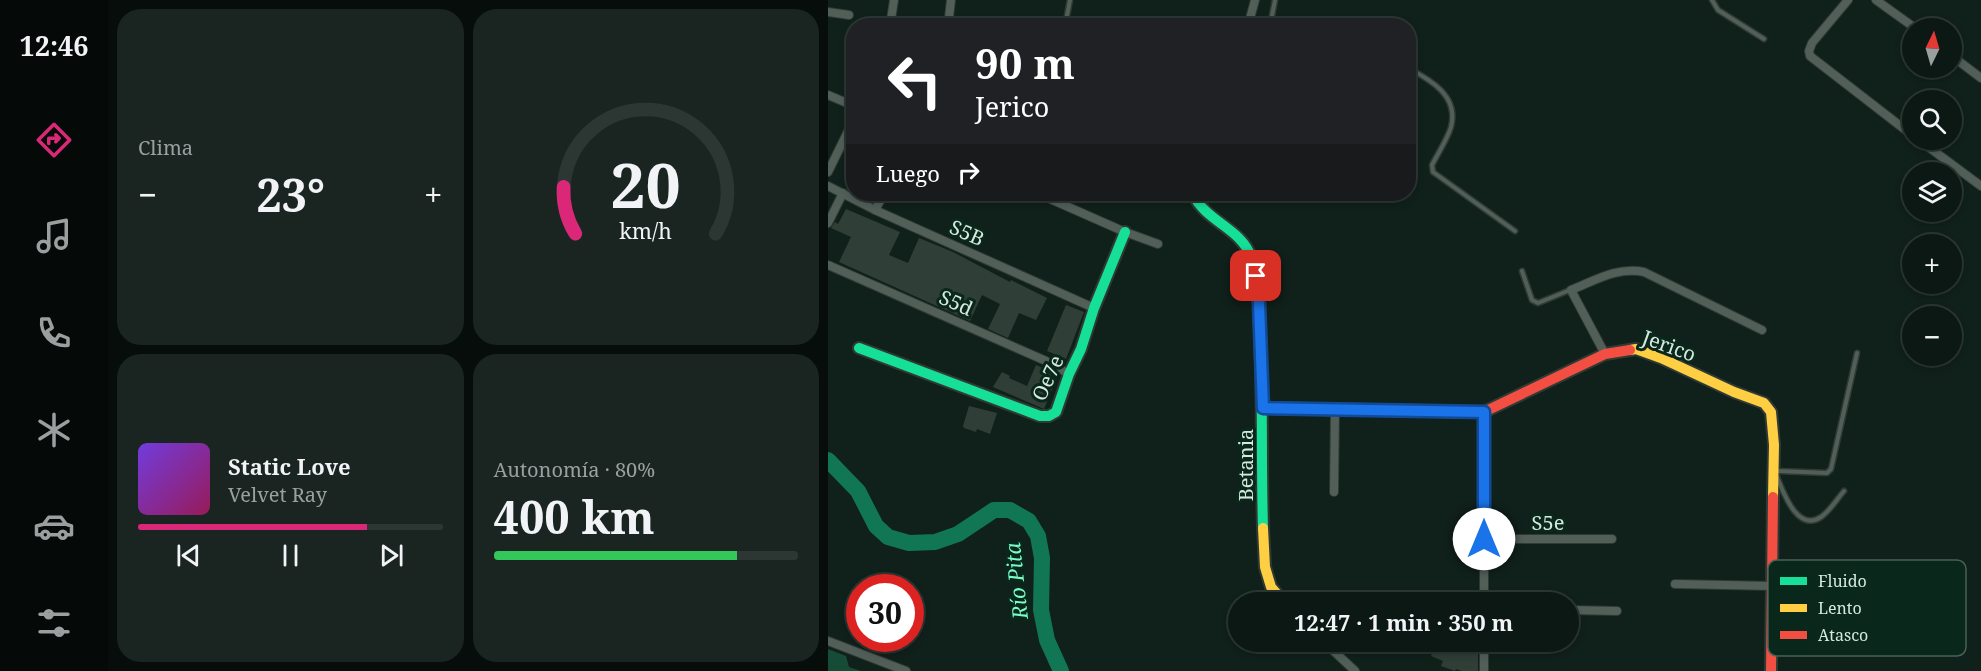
<!DOCTYPE html>
<html lang="es">
<head>
<meta charset="utf-8">
<style>
  :root { --surface:#0c1814; --page:#1a2522; --text:#f1f3f6; --muted:#9aa0a0; --line:#2c3734; --accent:#db2777 }
  body { margin:0; font-family:"Noto Serif",serif; background:var(--page); color:var(--text); height:100vh; display:flex; flex-direction:column; font-size:22px; white-space:nowrap }
  * { box-sizing:border-box; margin:0 }
  p { font-size:20px; color:var(--muted) }
  .icon { flex:none; width:33px; height:33px; fill:none; stroke:currentColor; stroke-width:2; stroke-linecap:round; stroke-linejoin:round }
  .map { position:relative; flex:1; overflow:hidden }
  .panel { display:flex; flex-direction:column; gap:9px; padding:9px; background:#070d0b; width:720px }
  .panel>* { flex:none }
  .banner { position:absolute; left:18px; top:18px; width:570px; height:183px; border-radius:24px; box-shadow:0 3px 9px #0003,0 0 0 2px var(--line); background:#202124; color:#fff; overflow:hidden }
  .needle { width:39px; rotate:5deg }
  .fabs { position:absolute; left:1074px; top:18px; display:grid; gap:12px }
  .fabs a { display:grid; place-items:center; width:60px; height:60px; border-radius:50%; background:var(--surface); box-shadow:0 3px 9px #0003,0 0 0 2px var(--line); font-size:30px }
  .speed { position:absolute; left:18px; top:574px; display:flex; gap:12px; font-size:30px; font-weight:700; text-align:center }
  .speed>* { display:grid; place-content:center; width:78px; height:78px; border-radius:50%; background:var(--surface); box-shadow:0 3px 9px #0003,0 0 0 2px var(--line); line-height:1 }
  .speed .limit { border:9px solid #d22; background:#fff; color:#111 }
  .pin { position:absolute; display:grid; place-items:center; width:51px; height:51px; color:#fff; margin:-26px; border-radius:12px; box-shadow:0 3px 9px #0006 }
  .me { position:absolute; width:66px; margin:-33px; rotate:0deg; stroke-linejoin:round; filter:drop-shadow(0 0 4px #0008) }
  .turn { display:flex; align-items:center; gap:21px; height:126px; padding:0 30px; font-size:27px }
  .turn .icon { width:78px; height:78px; stroke-width:2.5 }
  .turn b { display:block; font-size:42px; line-height:51px }
  .then { display:flex; align-items:center; height:57px; padding:0 30px; background:#0003; gap:12px; font-size:22px }
  .big { font-size:45px; font-weight:700; line-height:1.1 }
  .panel .widget { flex:1; display:flex; flex-direction:column; justify-content:center; gap:9px; min-width:0; padding:0 21px; border-radius:24px; background:var(--page) }
  .panel .dial { align-items:center; gap:0 }
  .dial svg { height:156px; overflow:visible; fill:none; stroke:var(--line); stroke-width:7; stroke-linecap:round; text-anchor:middle }
  .dial text { fill:var(--text); stroke:none }
  .song { display:flex; align-items:center; gap:18px }
  .cover { width:72px; height:72px; border-radius:9px; background:linear-gradient(135deg,hsl(260 70% 55%),hsl(330 70% 35%)) }
  .played { height:6px; border-radius:3px; background:linear-gradient(90deg,var(--accent) 75%,var(--line) 75%) }
  .keys { display:flex; justify-content:space-around; direction:ltr }
  .heat { display:flex; justify-content:space-between; align-items:center; font-size:33px; direction:ltr }
  .charge { height:9px; border-radius:4px; background:linear-gradient(90deg,#34c759 80%,var(--line) 0) }
  .panel .tiles { flex:1; display:grid; gap:9px; grid-template-columns:repeat(2,1fr) }
  .trip { position:absolute; left:400px; top:592px; width:351px; height:60px; border-radius:30px; background:var(--surface); box-shadow:0 3px 9px #0003,0 0 0 2px var(--line); font-weight:700; line-height:60px; text-align:center }
  main { display:flex; flex:1; min-height:0 }
  .tab-bar { display:flex; flex-direction:column; width:108px; justify-content:space-around; align-items:center; background:#050a08; color:var(--muted) }
  .tab-bar .icon { width:42px; height:42px }
  .tab-bar .selected { color:var(--accent) }
  .tab-bar b { font-size:27px; color:var(--text) }
  .map>svg:first-child { display:block }
  .green { fill:#164b37 }
  .lines { fill:none; stroke-linecap:round; stroke-linejoin:round }
  .river { stroke:#117654; stroke-width:16 }
  .building { fill:#303e38 }
  .lane-casing { stroke:#2f3a35; stroke-width:7 }
  .street-casing { stroke:#2f3a35; stroke-width:10 }
  .fast-casing { stroke:#2f3a35; stroke-width:14 }
  .slow-casing { stroke:#2f3a35; stroke-width:14 }
  .jam-casing { stroke:#2f3a35; stroke-width:14 }
  .lane { stroke:#525f59; stroke-width:4 }
  .street { stroke:#525f59; stroke-width:8 }
  .fast { stroke:#16e098; stroke-width:10 }
  .slow { stroke:#ffcf43; stroke-width:10 }
  .jam { stroke:#f24e42; stroke-width:10 }
  .route-casing { stroke:#114b97; stroke-width:15 }
  .route { stroke:#1a73e8; stroke-width:10 }
  .labels { text-anchor:middle; stroke-width:6; stroke-linejoin:round; paint-order:stroke }
  .street-label { font-size:20px; fill:#d7e8df; stroke:#09271b }
  .water-label { font-size:21px; font-style:italic; fill:#7bfbc6; stroke:#09271b }
  .key { fill:#09271b; stroke:#476156; stroke-width:1.5 }
  .key-label { font-size:16px; fill:#d7e8df }
</style>
</head>
<body>
<main>
<nav class="tab-bar">
<b>12:46</b>
<svg class="icon selected" aria-label="directions" viewBox="0 0 24 24"><path d="M12 3l9 9-9 9-9-9zM9 14v-3h6M13 9l2 2-2 2"/></svg>
<svg class="icon" aria-label="music" viewBox="0 0 24 24"><path d="M9 18V5l10-2v13"/><circle cx="6" cy="18" r="3"/><circle cx="16" cy="16" r="3"/></svg>
<svg class="icon" aria-label="phone" viewBox="0 0 24 24"><path d="M5 4h4l2 5-3 2q2 4 5 5l2-3 5 2v4C11 20 4 13 5 4z"/></svg>
<svg class="icon" aria-label="climate" viewBox="0 0 24 24"><path d="M12 3v18M4 7l16 10M4 17L20 7"/></svg>
<svg class="icon" aria-label="car" viewBox="0 0 24 24"><path d="M5 17H2v-5l4-1 3-4h7l3 4 3 1v5h-3M9 17h6M6 11h13"/><circle cx="7" cy="17" r="2"/><circle cx="17" cy="17" r="2"/></svg>
<svg class="icon" aria-label="filters" viewBox="0 0 24 24"><path d="M4 7h16M4 17h16"/><circle cx="9" cy="7" r="2"/><circle cx="15" cy="17" r="2"/></svg>
</nav>
<section class="panel">
<div class="tiles">
<div class="widget"><p>Clima</p>
<div class="heat"><a>−</a><b class="big">23°</b><a>+</a></div>
</div>
<div class="widget dial"><svg viewBox="0 0 100 80">
<path d="M14 69A42 42 0 1 1 86 69"/>
<path d="M14 69A42 42 0 0 1 8 45" stroke="#db2777"/>
<text x="50" y="56" font-size="32" font-weight="700">20</text>
<text x="50" y="72" font-size="11">km/h</text>
</svg></div>
<div class="widget">
<div class="song"><i class="cover"></i><div><b>Static Love</b><p>Velvet Ray</p></div></div>
<div class="played"></div>
<div class="keys"><svg class="icon" aria-label="previous" viewBox="0 0 24 24"><path d="M18 5L8 12l10 7zM5 5v14"/></svg><svg class="icon" aria-label="pause" viewBox="0 0 24 24"><path d="M8 5v14M16 5v14"/></svg><svg class="icon" aria-label="next" viewBox="0 0 24 24"><path d="M6 5l10 7-10 7zM19 5v14"/></svg></div>
</div>
<div class="widget"><p>Autonomía · 80%</p><b class="big">400 km</b><div class="charge"></div></div>
</div>
</section>
<div class="map">
<svg width="1153" height="671" viewBox="0 0 1153 671">
  <rect width="100%" height="100%" fill="#10201a"/>
  <polygon class="green" points="0,649 18,656 21,667 33,671 0,671"/>
  <g class="lines">
    <polyline class="river" points="0,460 30,491 48,526 60,537 81,543 107,542 130,534 166,510 182,510 201,521 210,536 214,558 213,610 219,640 233,671"/>
  </g>
  <g class="building">
    <polygon points="18,209 72,232 61,255 80,263 91,238 125,252 182,282 183,280 219,298 208,320 191,313 180,338 160,329 172,304 154,295 142,321 11,262 23,237 3,228 7,222 10,224"/>
    <polygon points="238,305 256,312 238,359 219,351"/>
    <polygon points="208,365 230,375 216,409 165,387 174,372 182,376 181,378 199,386"/>
    <polygon points="141,406 169,413 162,434 149,429 148,432 136,428 135,426"/>
    <polygon points="594,642 614,642 636,651 639,642 650,642 650,671 634,671 628,669 627,671 613,666 615,661 603,656 607,648"/>
  </g>
  <g class="lines">
    <g class="lane-casing">
      <g id="lane">
        <polyline points="884,0 890,10 936,39"/>
        <polyline points="237,26 242,0"/>
        <polyline points="442,26 447,0"/>
        <path d="M580,68C603,80 631,96 623,127C619,140 610,153 604,165L605,172L687,231"/>
        <polyline points="694,271 704,300 710,303 742,290"/>
        <polyline points="948,471 999,473 1003,469 1029,353"/>
        <path d="M949,477C955,491 969,533 993,517C1002,511 1009,499 1016,491"/>
      </g>
    </g>
    <g class="street-casing">
      <g id="street">
        <polyline points="1020,0 984,43 981,51 982,56 1084,135"/>
        <polyline points="1048,0 1087,28"/>
        <polyline points="0,12 21,15"/>
        <polyline points="62,26 66,0"/>
        <polyline points="120,26 123,0"/>
        <polyline points="420,26 427,0"/>
        <polyline points="1124,56 1153,78"/>
        <polyline points="0,95 26,106"/>
        <polyline points="1091,140 1153,186"/>
        <polyline points="0,172 26,119"/>
        <polyline points="0,186 47,210 266,308"/>
        <polyline points="211,194 297,232 330,244"/>
        <polyline points="47,210 56,194"/>
        <polyline points="0,223 15,193"/>
        <polyline points="0,265 218,361 241,374"/>
        <path d="M777,354L743,290C766,281 790,266 816,272L934,330"/>
        <polyline points="506,492 507,409"/>
        <polyline points="656,539 784,539"/>
        <polyline points="847,584 945,586"/>
        <polyline points="656,603 656,412"/>
        <polyline points="741,610 789,611"/>
        <polyline points="0,641 78,671"/>
        <polyline points="496,642 527,671"/>
        <polyline points="656,671 656,642"/>
      </g>
    </g>
    <g class="fast-casing">
      <g id="fast">
        <path d="M365,194C378,222 413,228 423,257C432,281 431,309 432,335C435,399 433,464 435,528"/>
        <polyline points="31,348 212,416 221,416 228,412 241,374 253,349 266,308 297,232"/>
      </g>
    </g>
    <g class="slow-casing">
      <g id="slow">
        <polyline points="802,350 808,349 833,358 906,392 936,403 943,412 946,445 945,497"/>
        <polyline points="435,528 437,567 443,587 457,603"/>
      </g>
    </g>
    <g class="jam-casing">
      <g id="jam">
        <polyline points="435,408 656,412 777,354 802,350"/>
        <polyline points="943,671 945,497"/>
      </g>
    </g>
    <use href="#lane" class="lane"/>
    <use href="#street" class="street"/>
    <use href="#fast" class="fast"/>
    <use href="#slow" class="slow"/>
    <use href="#jam" class="jam"/>
  </g>
  <g class="lines">
    <g class="route-casing">
      <polyline id="route" points="428,276 431,304 435,408 656,412 656,539"/>
    </g>
    <use href="#route" class="route"/>
  </g>
  <g class="labels">
    <g class="street-label">
      <text transform="translate(139 233) rotate(24)" y="7">S5B</text>
      <text transform="translate(128 303) rotate(24)" y="7">S5d</text>
      <text transform="translate(841 346) rotate(20)" y="7">Jerico</text>
      <text transform="translate(220 378) rotate(-65)" y="7">Oe7e</text>
      <text transform="translate(418 465) rotate(-90)" y="7">Betania</text>
      <text x="720" y="530">S5e</text>
    </g>
    <g class="water-label">
      <text transform="translate(189 581) rotate(-96)" y="7">Río Pita</text>
    </g>
  </g>
  <rect x="940" y="560" width="198" height="96" rx="9" class="key"/>
  <rect x="952" y="577" width="27" height="8" fill="#16e098"/>
  <rect x="952" y="604" width="27" height="8" fill="#ffcf43"/>
  <rect x="952" y="631" width="27" height="8" fill="#f24e42"/>
  <g class="key-label">
    <text x="990" y="587">Fluido</text>
    <text x="990" y="614">Lento</text>
    <text x="990" y="641">Atasco</text>
  </g>
</svg>
<div class="fabs">
<a><svg class="needle" viewBox="-14 -14 28 28"><path d="M0-13l5 13h-10z" fill="#e53935"/><path d="M0 13l5-13h-10z" fill="#9aa0a0"/></svg></a>
<a><svg class="icon" aria-label="search" viewBox="0 0 24 24"><circle cx="10" cy="10" r="6"/><path d="M15 15l6 6"/></svg></a>
<a><svg class="icon" aria-label="layers" viewBox="0 0 24 24"><path d="M12 4l9 5-9 5-9-5zM3 14l9 5 9-5"/></svg></a>
<a>+</a>
<a>−</a>
</div>
<div class="speed"><div class="limit">30</div></div>
<div class="pin" style="left:428px;top:276px;background:#d93025"><svg class="icon" aria-label="arrive" viewBox="0 0 24 24"><path d="M6 21V4h12l-3 4 3 4H6"/></svg></div>
<svg class="me" style="left:656px;top:539px" viewBox="-20 -20 40 40"><circle r="19" fill="#fff"/><path d="M0-13L10 11 0 6-10 11z" fill="#1a73e8"/></svg>
<div class="trip">12:47 · 1 min · 350 m</div>
<div class="banner">
<div class="turn"><svg class="icon" aria-label="left" viewBox="0 0 24 24"><path d="M17 20v-9H6M10 6l-5 5 5 5"/></svg><div><b>90 m</b>Jerico</div></div>
<div class="then">Luego<svg class="icon" aria-label="right" viewBox="0 0 24 24"><path d="M7 20v-9h11M14 6l5 5-5 5"/></svg></div>
</div>
</div>
</main>
</body>
</html>
